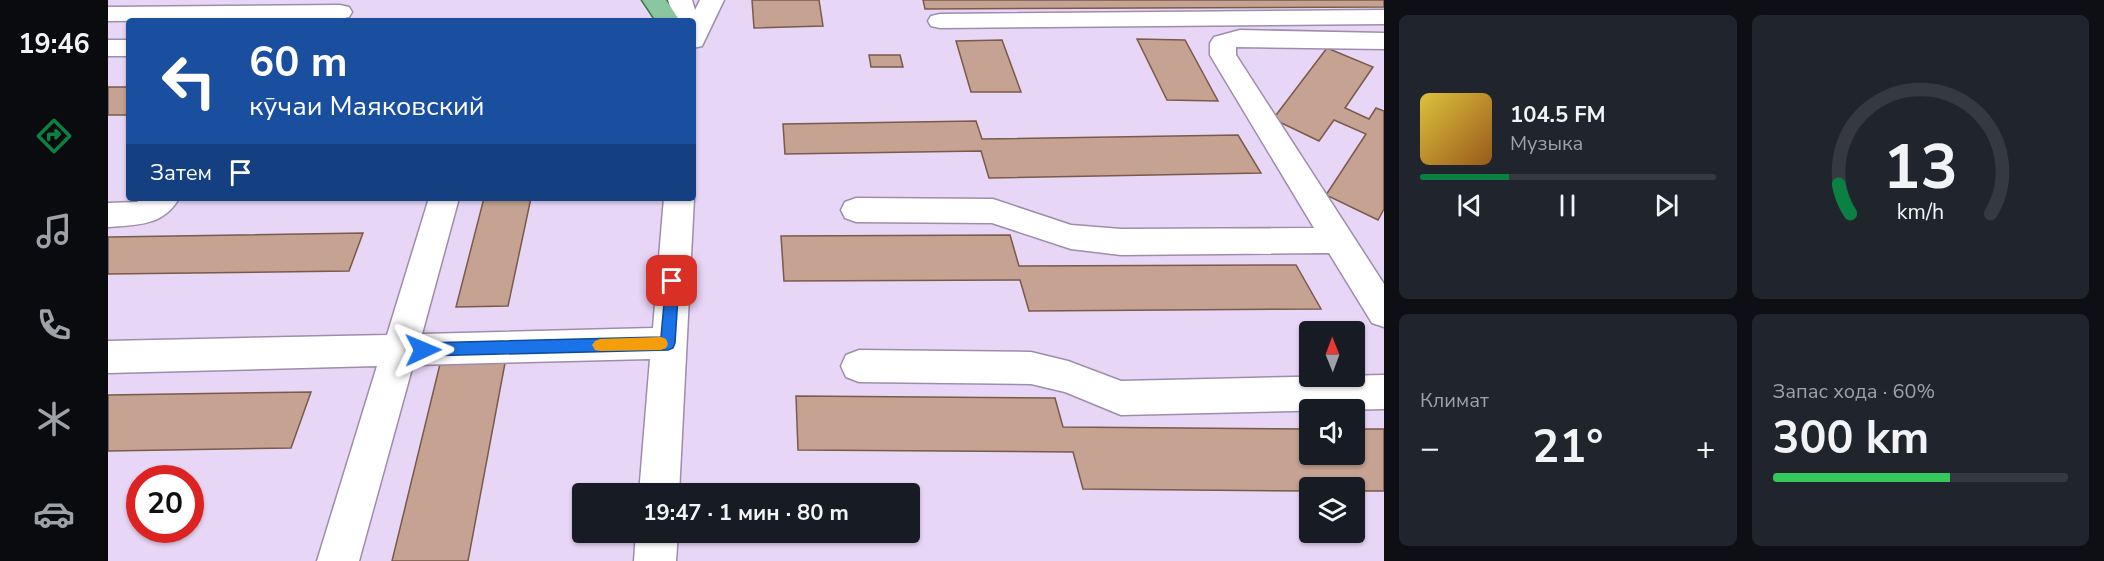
<!DOCTYPE html>
<html lang="ru">
<head>
<meta charset="utf-8">
<style>
  :root { --surface:#171b24; --page:#20242c; --text:#f1f3f6; --muted:#9ea1a6; --line:#363941; --accent:#0b8043 }
  body { margin:0; font-family:"Nunito Sans",sans-serif; background:var(--page); color:var(--text); height:100vh; display:flex; flex-direction:column; font-size:22px; white-space:nowrap }
  * { box-sizing:border-box; margin:0 }
  p { font-size:20px; color:var(--muted) }
  .icon { flex:none; width:33px; height:33px; fill:none; stroke:currentColor; stroke-width:2; stroke-linecap:round; stroke-linejoin:round }
  .map { position:relative; flex:1; overflow:hidden }
  .sheet { display:flex; flex-direction:column; gap:15px; padding:15px; background:#0d0f14; width:720px }
  .sheet>* { flex:none }
  .top-card { position:absolute; left:18px; top:18px; width:570px; height:183px; border-radius:6px; box-shadow:0 2px 4px #0004; background:#1a4fa0; color:#fff; overflow:hidden }
  .needle { width:39px; rotate:359deg }
  .tools { position:absolute; left:1191px; top:321px; display:grid; gap:12px }
  .tools a { display:grid; place-items:center; width:66px; height:66px; border-radius:6px; background:var(--surface); box-shadow:0 2px 4px #0004; font-size:30px }
  .speed { position:absolute; left:18px; top:465px; display:flex; gap:12px; font-size:30px; font-weight:700; text-align:center }
  .speed>* { display:grid; place-content:center; width:78px; height:78px; border-radius:50%; background:var(--surface); box-shadow:0 2px 4px #0004; line-height:1 }
  .speed .limit { border:9px solid #d22; background:#fff; color:#111 }
  .pin { position:absolute; display:grid; place-items:center; width:51px; height:51px; color:#fff; margin:-26px; border-radius:12px; box-shadow:0 3px 9px #0006 }
  .me { position:absolute; width:66px; margin:-33px; rotate:89deg; stroke-linejoin:round; filter:drop-shadow(0 0 4px #0008) }
  .turn { display:flex; align-items:center; gap:21px; height:126px; padding:0 24px; font-size:27px }
  .turn .icon { width:78px; height:78px; stroke-width:2.5 }
  .turn b { display:block; font-size:42px; line-height:51px }
  .then { display:flex; align-items:center; height:57px; padding:0 24px; background:#0003; gap:12px; font-size:22px }
  .big { font-size:45px; font-weight:700; line-height:1.1 }
  .sheet .widget { flex:1; display:flex; flex-direction:column; justify-content:center; gap:9px; min-width:0; padding:0 21px; border-radius:9px; background:var(--page) }
  .sheet .dial { align-items:center; gap:0 }
  .dial svg { height:156px; overflow:visible; fill:none; stroke:var(--line); stroke-width:7; stroke-linecap:round; text-anchor:middle }
  .dial text { fill:var(--text); stroke:none }
  .song { display:flex; align-items:center; gap:18px }
  .cover { width:72px; height:72px; border-radius:9px; background:linear-gradient(135deg,hsl(50 70% 55%),hsl(30 70% 35%)) }
  .played { height:6px; border-radius:3px; background:linear-gradient(90deg,var(--accent) 30%,var(--line) 30%) }
  .keys { display:flex; justify-content:space-around; direction:ltr }
  .heat { display:flex; justify-content:space-between; align-items:center; font-size:33px; direction:ltr }
  .charge { height:9px; border-radius:4px; background:linear-gradient(90deg,#34c759 60%,var(--line) 0) }
  .sheet .tiles { flex:1; display:grid; gap:15px; grid-template-columns:repeat(2,1fr) }
  .trip { position:absolute; left:464px; top:483px; width:348px; height:60px; border-radius:6px; background:var(--surface); box-shadow:0 2px 4px #0004; font-weight:700; line-height:60px; text-align:center }
  main { display:flex; flex:1; min-height:0 }
  .menu { display:flex; flex-direction:column; width:108px; justify-content:space-around; align-items:center; background:#090b0e; color:var(--muted) }
  .menu .icon { width:42px; height:42px }
  .menu .current { color:var(--accent) }
  .menu b { font-size:27px; color:var(--text) }
  .map>svg:first-child { display:block }
  .building { fill:#c5a291; stroke:#795a4b; stroke-width:1.5 }
  .lines { fill:none; stroke-linecap:round; stroke-linejoin:round }
  .minor-casing { stroke:#9d8dab; stroke-width:3 }
  .major-casing { stroke:#33714b; stroke-width:3 }
  .minor { fill:#fff; fill-rule:evenodd }
  .major { fill:#8ac69f; fill-rule:evenodd }
  .route { fill:#1a73e8; stroke:#114b97; stroke-width:1.5 }
  .slow { fill:#f59e0b }
</style>
</head>
<body>
<main>
<nav class="menu">
<b>19:46</b>
<svg class="icon current" aria-label="directions" viewBox="0 0 24 24"><path d="M12 3l9 9-9 9-9-9zM9 14v-3h6M13 9l2 2-2 2"/></svg>
<svg class="icon" aria-label="music" viewBox="0 0 24 24"><path d="M9 18V5l10-2v13"/><circle cx="6" cy="18" r="3"/><circle cx="16" cy="16" r="3"/></svg>
<svg class="icon" aria-label="phone" viewBox="0 0 24 24"><path d="M5 4h4l2 5-3 2q2 4 5 5l2-3 5 2v4C11 20 4 13 5 4z"/></svg>
<svg class="icon" aria-label="climate" viewBox="0 0 24 24"><path d="M12 3v18M4 7l16 10M4 17L20 7"/></svg>
<svg class="icon" aria-label="car" viewBox="0 0 24 24"><path d="M5 17H2v-5l4-1 3-4h7l3 4 3 1v5h-3M9 17h6M6 11h13"/><circle cx="7" cy="17" r="2"/><circle cx="17" cy="17" r="2"/></svg>
</nav>
<div class="map">
<svg width="1276" height="561" viewBox="0 0 1276 561">
  <rect width="100%" height="100%" fill="#e8d6f7"/>
  <g class="building">
    <polygon points="644,0 711,0 715,26 646,28"/>
    <polygon points="815,0 1276,0 1276,7 817,9"/>
    <polygon points="1029,39 1077,40 1110,101 1059,100"/>
    <polygon points="894,40 913,92 863,92 848,41"/>
    <polygon points="1219,48 1265,67 1237,108 1261,119 1268,108 1276,111 1276,209 1270,220 1218,195 1258,134 1226,120 1211,141 1165,119"/>
    <polygon points="761,55 792,55 795,67 763,67"/>
    <rect x="0" y="87" width="21" height="28"/>
    <polygon points="868,121 874,139 1130,135 1153,173 881,178 873,151 677,154 675,124"/>
    <polygon points="376,198 423,198 400,306 348,307"/>
    <polygon points="255,233 241,271 0,274 0,237"/>
    <polygon points="902,235 911,266 1188,265 1213,309 921,311 912,280 676,281 673,236"/>
    <polygon points="397,363 360,561 284,561 332,364"/>
    <polygon points="203,392 183,448 0,451 0,395"/>
    <polygon points="688,396 947,398 955,427 1202,429 1202,454 1246,454 1246,429 1276,429 1276,491 1246,491 1246,488 1202,488 1202,491 975,489 965,452 690,450"/>
  </g>
  <g class="lines">
    <g class="minor-casing">
      <g id="minor">
        <polygon points="560,0 584,0 587,10 592,0 616,0 594,46 585,48 585,21 566,21"/>
        <polygon points="232,5 241,7 244,12 241,17 232,19 0,21 0,7"/>
        <polygon points="1276,10 1276,24 832,28 823,26 820,21 823,16 832,14"/>
        <polygon points="1132,30 1276,33 1276,49 1128,47 1128,55 1276,284 1276,327 1264,323 1221,253 1013,255 963,249 884,223 748,222 737,218 733,210 737,202 748,198 885,199 963,225 1013,229 1206,228 1102,55 1102,43 1106,37"/>
        <rect x="0" y="40" width="21" height="16"/>
        <polygon points="585,196 586,198 571,494 531,494 542,359 305,365 251,561 209,561 269,366 0,373 0,341 279,335 321,198 351,198 314,334 545,328 556,198 585,198"/>
        <path d="M34,198H71C56,226 28,225 0,227V203L29,202Z"/>
        <polygon points="751,350 923,352 960,361 1013,381 1276,375 1276,409 1013,415 957,392 923,384 751,382 738,377 733,366 738,355"/>
        <polygon points="528,532 570,532 568,561 526,561"/>
      </g>
    </g>
    <g class="major-casing">
      <polygon id="major" points="534,0 558,0 572,21 548,21"/>
    </g>
    <use href="#minor" class="minor"/>
    <use href="#major" class="major"/>
  </g>
  <polygon class="route" points="564,276 571,281 567,343 565,348 560,350 315,356 310,354 308,350 310,345 315,343 553,337 558,281"/>
  <polygon class="slow" points="553,337 558,339 560,344 558,348 553,350 492,351 487,350 484,345 487,341 492,339"/>
</svg>
<div class="tools">
<a><svg class="needle" viewBox="-14 -14 28 28"><path d="M0-13l5 13h-10z" fill="#e53935"/><path d="M0 13l5-13h-10z" fill="#9ea1a6"/></svg></a>
<a><svg class="icon" aria-label="sound" viewBox="0 0 24 24"><path d="M4 9h4l5-4v14l-5-4H4zM17 9q2 3 0 6"/></svg></a>
<a><svg class="icon" aria-label="layers" viewBox="0 0 24 24"><path d="M12 4l9 5-9 5-9-5zM3 14l9 5 9-5"/></svg></a>
</div>
<div class="speed"><div class="limit">20</div></div>
<div class="pin" style="left:564px;top:281px;background:#d93025"><svg class="icon" aria-label="arrive" viewBox="0 0 24 24"><path d="M6 21V4h12l-3 4 3 4H6"/></svg></div>
<svg class="me" style="left:315px;top:350px" viewBox="-20 -20 40 40"><path d="M0-17L14 15 0 8-14 15z" fill="#1a73e8" stroke="#fff" stroke-width="4"/></svg>
<div class="trip">19:47 · 1 мин · 80 m</div>
<div class="top-card">
<div class="turn"><svg class="icon" aria-label="left" viewBox="0 0 24 24"><path d="M17 20v-9H6M10 6l-5 5 5 5"/></svg><div><b>60 m</b>кӯчаи Маяковский</div></div>
<div class="then">Затем<svg class="icon" aria-label="arrive" viewBox="0 0 24 24"><path d="M6 21V4h12l-3 4 3 4H6"/></svg></div>
</div>
</div>
<section class="sheet">
<div class="tiles">
<div class="widget">
<div class="song"><i class="cover"></i><div><b>104.5 FM</b><p>Музыка</p></div></div>
<div class="played"></div>
<div class="keys"><svg class="icon" aria-label="previous" viewBox="0 0 24 24"><path d="M18 5L8 12l10 7zM5 5v14"/></svg><svg class="icon" aria-label="pause" viewBox="0 0 24 24"><path d="M8 5v14M16 5v14"/></svg><svg class="icon" aria-label="next" viewBox="0 0 24 24"><path d="M6 5l10 7-10 7zM19 5v14"/></svg></div>
</div>
<div class="widget dial"><svg viewBox="0 0 100 80">
<path d="M14 69A42 42 0 1 1 86 69"/>
<path d="M14 69A42 42 0 0 1 8 54" stroke="#0b8043"/>
<text x="50" y="56" font-size="32" font-weight="700">13</text>
<text x="50" y="72" font-size="11">km/h</text>
</svg></div>
<div class="widget"><p>Климат</p>
<div class="heat"><a>−</a><b class="big">21°</b><a>+</a></div>
</div>
<div class="widget"><p>Запас хода · 60%</p><b class="big">300 km</b><div class="charge"></div></div>
</div>
</section>
</main>
</body>
</html>
